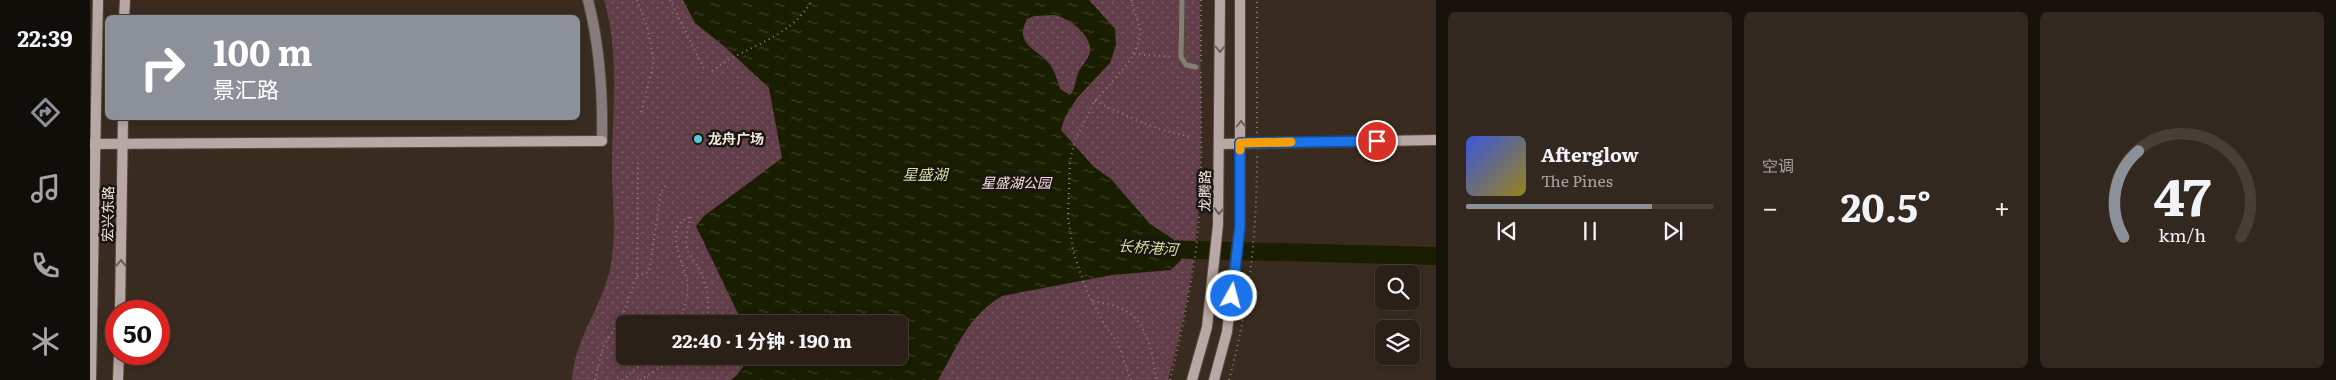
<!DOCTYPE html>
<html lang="zh">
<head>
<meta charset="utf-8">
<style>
  :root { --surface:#2b2017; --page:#332820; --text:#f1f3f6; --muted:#a6a3a1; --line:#473e36; --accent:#8c9099 }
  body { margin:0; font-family:Literata,"Noto Sans SC",serif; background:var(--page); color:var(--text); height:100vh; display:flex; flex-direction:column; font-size:19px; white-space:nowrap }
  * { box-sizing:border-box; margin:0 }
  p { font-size:16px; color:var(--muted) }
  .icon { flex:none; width:28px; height:28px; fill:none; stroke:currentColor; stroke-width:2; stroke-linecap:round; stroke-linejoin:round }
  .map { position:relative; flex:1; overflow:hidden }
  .sheet { display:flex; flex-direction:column; gap:12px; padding:12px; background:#18120d; width:900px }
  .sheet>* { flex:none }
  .guide { position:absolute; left:15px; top:15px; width:475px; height:105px; border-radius:8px; box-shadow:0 2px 8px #0003,0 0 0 1px var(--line); background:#8c9099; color:#fff; overflow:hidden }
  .controls { position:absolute; left:1285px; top:265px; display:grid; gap:10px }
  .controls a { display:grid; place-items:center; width:45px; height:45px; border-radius:8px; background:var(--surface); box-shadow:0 2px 8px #0003,0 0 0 1px var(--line); font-size:25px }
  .speed { position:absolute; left:15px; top:300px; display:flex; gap:10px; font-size:25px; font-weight:700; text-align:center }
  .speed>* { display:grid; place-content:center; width:65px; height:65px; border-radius:50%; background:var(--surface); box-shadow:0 2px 8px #0003,0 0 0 1px var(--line); line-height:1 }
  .speed .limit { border:8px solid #d22; background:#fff; color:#111 }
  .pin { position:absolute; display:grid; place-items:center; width:42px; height:42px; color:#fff; margin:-21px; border:2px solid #fff; border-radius:50%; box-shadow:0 1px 5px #0007 }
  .me { position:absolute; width:55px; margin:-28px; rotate:7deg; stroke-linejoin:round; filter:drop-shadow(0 0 4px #0008) }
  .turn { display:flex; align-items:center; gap:18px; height:105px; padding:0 25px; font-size:22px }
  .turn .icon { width:65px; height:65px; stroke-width:2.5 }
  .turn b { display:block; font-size:35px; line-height:42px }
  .big { font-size:38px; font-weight:700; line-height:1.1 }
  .sheet .card { flex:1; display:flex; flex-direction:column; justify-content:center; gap:8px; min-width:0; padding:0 18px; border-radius:8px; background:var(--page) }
  .sheet .dial { align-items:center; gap:0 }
  .dial svg { height:130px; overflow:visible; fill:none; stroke:var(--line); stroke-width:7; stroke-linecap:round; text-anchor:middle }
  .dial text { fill:var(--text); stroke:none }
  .song { display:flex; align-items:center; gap:15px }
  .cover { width:60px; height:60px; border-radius:8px; background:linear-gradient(135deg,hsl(230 70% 55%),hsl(50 70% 35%)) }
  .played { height:5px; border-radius:2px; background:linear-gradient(90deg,var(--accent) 75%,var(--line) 75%) }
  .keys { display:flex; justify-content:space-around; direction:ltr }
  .heat { display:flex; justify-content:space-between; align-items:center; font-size:28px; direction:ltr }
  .sheet .tiles { flex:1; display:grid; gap:12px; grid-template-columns:repeat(3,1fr) }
  .trip { position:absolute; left:526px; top:315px; width:292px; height:50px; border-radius:8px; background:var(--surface); box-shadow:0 2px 8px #0003,0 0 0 1px var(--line); font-weight:700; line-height:50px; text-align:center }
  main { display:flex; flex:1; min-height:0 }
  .menu { display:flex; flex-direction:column; width:90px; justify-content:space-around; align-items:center; background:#110d09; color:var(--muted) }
  .menu .icon { width:35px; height:35px }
  .menu .current { color:var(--accent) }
  .menu b { font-size:22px; color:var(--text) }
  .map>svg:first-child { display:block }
  .park { fill:url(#park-dots); fill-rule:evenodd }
  .water { fill:url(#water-ripples); fill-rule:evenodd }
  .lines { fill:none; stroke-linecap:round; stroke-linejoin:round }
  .river { stroke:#191e00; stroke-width:18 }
  .lane-casing { stroke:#57493e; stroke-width:8 }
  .street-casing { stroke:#57493e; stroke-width:12 }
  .secondary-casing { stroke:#57493e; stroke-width:12 }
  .path { stroke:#8e8177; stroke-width:2; stroke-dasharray:1 4; stroke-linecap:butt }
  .lane { stroke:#867b79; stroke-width:5 }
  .street { stroke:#867b79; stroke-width:10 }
  .secondary { stroke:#b8a7a4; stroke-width:10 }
  .oneway { stroke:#6a5e5a }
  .route-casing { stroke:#114b97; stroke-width:12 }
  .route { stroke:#1a73e8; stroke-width:9 }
  .slow { stroke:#f59e0b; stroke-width:9 }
  .poi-dot { fill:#53cbdb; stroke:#1b1510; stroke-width:2 }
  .labels { text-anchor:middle; stroke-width:5; stroke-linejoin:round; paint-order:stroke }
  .poi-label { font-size:14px; font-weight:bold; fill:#f2e8e0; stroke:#1b1510; text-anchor:start }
  .park-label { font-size:14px; font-style:italic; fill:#f8dce3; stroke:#1b1510 }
  .street-label { font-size:14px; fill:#f2e8e0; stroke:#1b1510 }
  .water-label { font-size:15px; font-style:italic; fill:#d1dfa2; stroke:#1b1510 }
</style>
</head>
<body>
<main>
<nav class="menu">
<b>22:39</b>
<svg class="icon current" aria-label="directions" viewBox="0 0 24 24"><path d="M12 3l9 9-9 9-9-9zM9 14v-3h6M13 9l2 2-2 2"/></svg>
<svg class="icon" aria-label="music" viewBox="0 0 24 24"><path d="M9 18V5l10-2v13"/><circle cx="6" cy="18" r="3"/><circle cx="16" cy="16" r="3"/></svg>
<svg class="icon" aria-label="phone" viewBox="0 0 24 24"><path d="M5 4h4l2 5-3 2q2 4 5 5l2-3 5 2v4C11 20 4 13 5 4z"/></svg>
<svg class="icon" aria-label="climate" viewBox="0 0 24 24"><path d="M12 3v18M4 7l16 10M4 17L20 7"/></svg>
</nav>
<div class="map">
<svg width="1346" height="380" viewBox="0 0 1346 380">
  <defs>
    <pattern id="park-dots" width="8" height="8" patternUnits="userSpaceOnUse" patternTransform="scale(1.25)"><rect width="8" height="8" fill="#613e49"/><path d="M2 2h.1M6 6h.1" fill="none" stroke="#785a63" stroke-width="1.8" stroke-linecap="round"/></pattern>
    <pattern id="water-ripples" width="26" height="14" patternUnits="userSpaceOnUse" patternTransform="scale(1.25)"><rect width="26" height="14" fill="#191e00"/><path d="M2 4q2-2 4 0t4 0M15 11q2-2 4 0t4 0" fill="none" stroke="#3b3f25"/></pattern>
  </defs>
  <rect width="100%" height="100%" fill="#392b1f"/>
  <path class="park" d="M514,0H1110C1110,82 1114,165 1105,246C1100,292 1090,336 1078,380H482C485,340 507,314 518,277C528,242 522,202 522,167C522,112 530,53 514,0ZM535,324H810V356H535Z"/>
  <path class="water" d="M593,0H999L1025,29L1026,45L1020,63L987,98L975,117L971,130L1004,167L1021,179L1060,224L1083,239L1090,251L1091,260L1081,270L1022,275L912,296C877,317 868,346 848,380H641L647,375L661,356H810V324H653L606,226L614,216L692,158L679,88L635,47L605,23ZM965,15C979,18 1003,36 1000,52C998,60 991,66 988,73C985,81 986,88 980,95L970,89C967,79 964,67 956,60C942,47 925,42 937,19L944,16Z"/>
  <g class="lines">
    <polyline class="river" points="1067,249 1346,256"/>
    <g class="lane-casing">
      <polyline id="lane" points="1092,0 1091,57 1096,65 1106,67"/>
    </g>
    <g class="street-casing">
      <path id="street" d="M498,0C510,47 513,92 512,141"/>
    </g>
    <g class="secondary-casing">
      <g id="secondary">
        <polyline points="34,18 35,0"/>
        <polyline points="0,144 512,141"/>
        <polyline points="1130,144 1346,140"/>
        <polyline points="30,311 33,118"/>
        <polyline points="1,380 8,0"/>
        <polyline points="28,380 29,354"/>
        <polyline points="1102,380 1117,327 1128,225 1130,0"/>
        <polyline points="1124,380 1137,332 1150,225 1150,0"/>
      </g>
    </g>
    <g class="path">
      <polyline points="547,0 558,30 564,61 551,113"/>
      <polyline points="580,0 614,69"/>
      <polyline points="1041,0 1050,29 1049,42 1044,54 1035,67 1005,101 985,140 980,161 978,218 984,254 997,292 1016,327 1028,343 1041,380"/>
      <polyline points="1111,0 1111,63"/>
      <polyline points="1044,54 1084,57"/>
      <path d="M622,71C654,46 701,39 722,0"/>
      <path d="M1005,101C1038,117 1067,131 1103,137"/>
      <polyline points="1167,133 1167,0"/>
      <path d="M601,217C598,227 594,240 598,251C601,258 607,264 610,271C618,286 621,308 615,324"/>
      <polyline points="547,276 559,272 571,192 577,183"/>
      <path d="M1003,301C1012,303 1021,304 1030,308C1057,318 1063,354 1066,380"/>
      <path d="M588,324C594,310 599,297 597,282C595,263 570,226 601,217"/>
      <polyline points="505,380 513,347 531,319 547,276 548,163"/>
      <polyline points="532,380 561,356"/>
      <polyline points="550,380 589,356"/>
      <path d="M1080,380C1091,336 1100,293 1106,249C1113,190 1111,131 1111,72"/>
      <path d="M1139,380C1160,302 1167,233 1167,153"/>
    </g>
    <use href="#lane" class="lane"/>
    <use href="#street" class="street"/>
    <use href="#secondary" class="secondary"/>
  </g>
  <defs><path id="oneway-chevron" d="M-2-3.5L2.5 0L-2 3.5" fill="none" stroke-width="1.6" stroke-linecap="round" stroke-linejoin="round" transform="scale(1.25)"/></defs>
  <g class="oneway">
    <use href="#oneway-chevron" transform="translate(1130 49) rotate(90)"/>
    <use href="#oneway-chevron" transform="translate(1151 124) rotate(-90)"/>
    <use href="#oneway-chevron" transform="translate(1129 211) rotate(91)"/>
    <use href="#oneway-chevron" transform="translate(31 263) rotate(-89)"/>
  </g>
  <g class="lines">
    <g class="route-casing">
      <polyline id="route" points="1142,296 1150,226 1150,143 1287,141"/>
    </g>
    <use href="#route" class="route"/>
    <polyline class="slow" points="1150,150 1150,143 1201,142"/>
  </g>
  <circle class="poi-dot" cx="608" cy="139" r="5"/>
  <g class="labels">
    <g class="poi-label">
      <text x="618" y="144">龙舟广场</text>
    </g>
    <g class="park-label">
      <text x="926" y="188">星盛湖公园</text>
    </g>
    <g class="street-label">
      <text transform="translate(1115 191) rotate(-89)" y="5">龙腾路</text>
      <text transform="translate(18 214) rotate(-89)" y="5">宏兴东路</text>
    </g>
    <g class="water-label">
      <text x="835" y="180">星盛湖</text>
      <text transform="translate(1058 248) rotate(4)" y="5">长桥港河</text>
    </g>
  </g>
</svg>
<div class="controls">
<a><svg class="icon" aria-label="search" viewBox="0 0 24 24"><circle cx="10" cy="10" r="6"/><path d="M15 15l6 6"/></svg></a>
<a><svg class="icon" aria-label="layers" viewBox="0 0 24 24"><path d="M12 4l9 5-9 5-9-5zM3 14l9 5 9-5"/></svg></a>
</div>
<div class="speed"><div class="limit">50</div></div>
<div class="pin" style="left:1287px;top:141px;background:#d93025"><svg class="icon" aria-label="arrive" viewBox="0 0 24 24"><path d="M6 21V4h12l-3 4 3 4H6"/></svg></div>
<svg class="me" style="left:1142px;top:296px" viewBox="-20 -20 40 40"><circle r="17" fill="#1a73e8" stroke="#fff" stroke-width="3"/><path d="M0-11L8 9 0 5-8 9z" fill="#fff"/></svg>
<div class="trip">22:40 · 1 分钟 · 190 m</div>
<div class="guide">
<div class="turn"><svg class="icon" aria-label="right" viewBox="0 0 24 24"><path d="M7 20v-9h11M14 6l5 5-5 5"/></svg><div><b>100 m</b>景汇路</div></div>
</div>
</div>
<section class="sheet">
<div class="tiles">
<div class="card">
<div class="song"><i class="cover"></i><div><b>Afterglow</b><p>The Pines</p></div></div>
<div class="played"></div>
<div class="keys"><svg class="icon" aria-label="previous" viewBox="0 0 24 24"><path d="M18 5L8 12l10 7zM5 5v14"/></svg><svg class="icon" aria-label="pause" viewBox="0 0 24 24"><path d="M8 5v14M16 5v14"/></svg><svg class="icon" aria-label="next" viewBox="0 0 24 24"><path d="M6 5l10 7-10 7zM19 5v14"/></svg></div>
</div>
<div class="card"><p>空调</p>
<div class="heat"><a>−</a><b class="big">20.5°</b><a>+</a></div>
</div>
<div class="card dial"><svg viewBox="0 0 100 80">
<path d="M14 69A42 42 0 1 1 86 69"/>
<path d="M14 69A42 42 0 0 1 23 16" stroke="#8c9099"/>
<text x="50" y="56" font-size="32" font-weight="700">47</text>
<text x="50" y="72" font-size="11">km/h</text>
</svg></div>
</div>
</section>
</main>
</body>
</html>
